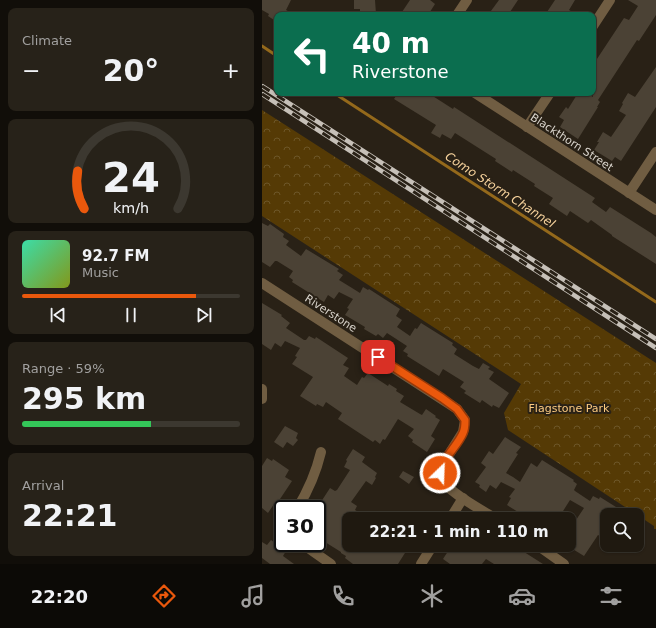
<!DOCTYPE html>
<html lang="en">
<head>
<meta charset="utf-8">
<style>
  :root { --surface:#1f1910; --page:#272219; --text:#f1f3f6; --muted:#a1a09f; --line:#3c3830; --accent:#ea580c }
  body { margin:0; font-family:"DejaVu Sans",sans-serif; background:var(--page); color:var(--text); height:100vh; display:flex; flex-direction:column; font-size:15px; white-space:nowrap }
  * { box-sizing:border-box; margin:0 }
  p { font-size:13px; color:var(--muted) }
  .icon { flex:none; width:22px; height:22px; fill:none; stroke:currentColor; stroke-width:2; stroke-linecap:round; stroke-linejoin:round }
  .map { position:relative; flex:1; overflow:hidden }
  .details { display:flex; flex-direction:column; gap:8px; padding:8px; background:#110e09; width:262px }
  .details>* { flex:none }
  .guide { position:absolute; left:12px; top:12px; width:322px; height:84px; border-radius:8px; box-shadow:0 1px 3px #0004,0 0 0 1px var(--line); background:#0b6e4f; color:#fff; overflow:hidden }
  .buttons { position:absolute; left:338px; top:508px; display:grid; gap:8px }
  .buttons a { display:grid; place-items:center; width:44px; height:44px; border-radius:8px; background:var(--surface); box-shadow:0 1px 3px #0004,0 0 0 1px var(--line); font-size:20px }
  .speed { position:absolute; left:12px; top:500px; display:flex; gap:8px; font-size:20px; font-weight:700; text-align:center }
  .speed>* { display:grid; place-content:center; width:52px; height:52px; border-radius:50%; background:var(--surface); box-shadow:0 1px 3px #0004,0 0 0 1px var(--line); line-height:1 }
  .speed .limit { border:2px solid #111; border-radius:6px; background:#fff; color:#111 }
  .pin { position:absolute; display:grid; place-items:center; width:34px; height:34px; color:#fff; margin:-17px; border-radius:8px; box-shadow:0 2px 6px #0006 }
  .me { position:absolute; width:44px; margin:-22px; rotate:24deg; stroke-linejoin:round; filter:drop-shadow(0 0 3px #0008) }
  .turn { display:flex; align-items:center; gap:14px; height:84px; padding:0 12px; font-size:18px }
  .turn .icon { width:52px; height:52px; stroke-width:2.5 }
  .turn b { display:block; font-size:28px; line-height:34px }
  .big { font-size:30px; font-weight:700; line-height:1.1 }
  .details .card { flex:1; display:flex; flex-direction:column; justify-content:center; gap:6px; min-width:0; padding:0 14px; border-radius:8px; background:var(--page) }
  .details .dial { align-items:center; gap:0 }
  .dial svg { height:104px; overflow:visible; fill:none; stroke:var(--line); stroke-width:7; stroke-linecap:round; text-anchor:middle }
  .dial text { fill:var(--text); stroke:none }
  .song { display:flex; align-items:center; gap:12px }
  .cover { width:48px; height:48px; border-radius:6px; background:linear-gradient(135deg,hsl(160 70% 55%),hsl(70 70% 35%)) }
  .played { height:4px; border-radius:2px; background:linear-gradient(90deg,var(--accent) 80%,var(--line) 80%) }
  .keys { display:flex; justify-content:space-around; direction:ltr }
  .heat { display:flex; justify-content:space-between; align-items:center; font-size:22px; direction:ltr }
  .charge { height:6px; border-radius:3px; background:linear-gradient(90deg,#34c759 59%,var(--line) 0) }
  .trip { position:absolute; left:80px; top:512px; width:234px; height:40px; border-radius:8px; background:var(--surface); box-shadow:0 1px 3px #0004,0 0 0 1px var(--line); font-weight:700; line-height:40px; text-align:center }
  .dock { display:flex; height:64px; justify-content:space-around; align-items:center; background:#0c0a06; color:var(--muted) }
  .dock .icon { width:28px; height:28px }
  .dock .active { color:var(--accent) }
  .dock b { font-size:18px; color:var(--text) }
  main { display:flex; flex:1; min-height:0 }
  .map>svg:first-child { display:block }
  .park { fill:url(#park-crowns) }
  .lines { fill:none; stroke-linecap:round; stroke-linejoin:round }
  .stream { stroke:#94691b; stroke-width:3 }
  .building { fill:#4b4235 }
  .minor { stroke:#705d42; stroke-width:10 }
  .tertiary { stroke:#705d42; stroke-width:10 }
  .rail-casing { stroke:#c6c0b8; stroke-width:4.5 }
  .rail { stroke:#292116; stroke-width:3; stroke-dasharray:9; stroke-linecap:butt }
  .route-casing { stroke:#983908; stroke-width:10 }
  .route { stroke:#ea580c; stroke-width:7 }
  .labels { text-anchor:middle; stroke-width:4; stroke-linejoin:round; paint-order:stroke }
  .street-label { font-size:11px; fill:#d8d3cb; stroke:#292116 }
  .park-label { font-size:11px; fill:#fbca80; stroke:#292116 }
  .water-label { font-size:12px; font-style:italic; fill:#f7d39d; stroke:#292116 }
</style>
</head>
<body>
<main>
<section class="details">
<div class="card"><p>Climate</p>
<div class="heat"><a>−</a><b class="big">20°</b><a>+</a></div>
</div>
<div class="card dial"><svg viewBox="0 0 100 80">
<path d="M14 69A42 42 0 1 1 86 69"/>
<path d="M14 69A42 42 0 0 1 9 40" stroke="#ea580c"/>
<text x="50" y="56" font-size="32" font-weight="700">24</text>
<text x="50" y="72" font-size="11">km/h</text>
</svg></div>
<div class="card">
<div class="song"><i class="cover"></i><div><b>92.7 FM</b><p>Music</p></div></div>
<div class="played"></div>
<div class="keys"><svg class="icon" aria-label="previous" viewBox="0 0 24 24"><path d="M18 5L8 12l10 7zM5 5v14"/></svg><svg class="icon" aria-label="pause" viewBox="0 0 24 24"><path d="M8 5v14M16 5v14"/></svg><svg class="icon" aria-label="next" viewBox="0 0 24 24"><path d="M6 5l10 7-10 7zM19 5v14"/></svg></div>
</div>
<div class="card"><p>Range · 59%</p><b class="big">295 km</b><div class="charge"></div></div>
<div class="card"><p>Arrival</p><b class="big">22:21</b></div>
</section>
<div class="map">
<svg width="394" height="564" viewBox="0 0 394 564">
  <defs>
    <pattern id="park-crowns" width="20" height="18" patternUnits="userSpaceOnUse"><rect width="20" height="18" fill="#553a05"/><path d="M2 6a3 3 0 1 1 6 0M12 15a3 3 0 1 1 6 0" fill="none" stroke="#6d5628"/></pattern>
  </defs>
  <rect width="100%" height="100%" fill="#292116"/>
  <polygon class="park" points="0,110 394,363 394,529 392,529 392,526 246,430 242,413 259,384 0,216"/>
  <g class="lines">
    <g class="stream">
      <polyline points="0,46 15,56"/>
      <polyline points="72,93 394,302"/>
    </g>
  </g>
  <g class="building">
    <polygon points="0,0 29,0 24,10 33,15 15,15 15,22 6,16 7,14 0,10"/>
    <polygon points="92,0 113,0 114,14 98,15 98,9 92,9"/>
    <polygon points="148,0 168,0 173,4 166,15 138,15"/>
    <polygon points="237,0 256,0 246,15 226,15"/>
    <polygon points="293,0 313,0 307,10 316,15 283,15"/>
    <polygon points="366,0 394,0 394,15 377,41 375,40 336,100 338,102 335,107 336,107 316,139 298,127 302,120 297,117 304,107 306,109 316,93 324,93 331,97 331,65 362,18 367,20 376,6"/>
    <polygon points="394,67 394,107 359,161 353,157 350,161 332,150 337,142 335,142 341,132 349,137 364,115 357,111 361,104 360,103 366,93 373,97"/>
    <polygon points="136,93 166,93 191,109 192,107 333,198 330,202 344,212 348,207 389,233 394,237 394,264 350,236 350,235 329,220 326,223 308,211 305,216 287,204 291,198 272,186 273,184 251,170 250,172 233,161 234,159 193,133 189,139 180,134 178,138 169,133 174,125 132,99"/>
    <polygon points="0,223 6,226 8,224 22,234 21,237 27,241 24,245 39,256 44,249 77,269 75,271 81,275 77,280 90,288 98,293 101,287 106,290 107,289 138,309 134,316 140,320 135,327 148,336 153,328 155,329 159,323 191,343 190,345 195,349 192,354 211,366 217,369 221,363 228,367 226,369 232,372 227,379 247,393 237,408 231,405 230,407 220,400 218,403 202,393 204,391 198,387 202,382 181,369 177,376 145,356 146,354 141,351 145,346 125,333 121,338 116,334 114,336 102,329 103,327 83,315 87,309 85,308 91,299 77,292 72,299 66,295 62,302 30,282 31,280 27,277 31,271 15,261 13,261 8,267 0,262"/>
    <polygon points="0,303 20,315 19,316 28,323 24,328 42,340 44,340 47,336 53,339 54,337 86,358 81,365 87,368 82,376 95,385 100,377 102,378 106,373 126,386 127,384 135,389 134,391 142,396 138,402 158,414 160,415 164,409 174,416 173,417 178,420 169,436 173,439 165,452 150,442 151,440 146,436 152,429 136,419 123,440 121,439 118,444 113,440 111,442 76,419 80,413 64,402 61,407 55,404 54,406 38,396 51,377 30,364 35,357 33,356 38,348 23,341 19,347 13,343 9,350 0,344"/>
    <polygon points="23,426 36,433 34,438 36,440 31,446 25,442 21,448 12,442"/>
    <polygon points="243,437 259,447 254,453 256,454 244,473 251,477 258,482 269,463 275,467 280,460 312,480 311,481 315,484 312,490 313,491 328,501 331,496 337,499 338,497 354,507 348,515 345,515 345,540 336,535 322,556 309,548 310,546 307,544 307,524 310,526 322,508 308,500 296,519 267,519 245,505 249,498 247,497 253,489 239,482 234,489 228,485 224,492 217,487 218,485 213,482 224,467 219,463 227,451 231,454"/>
    <polygon points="91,449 103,457 100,462 115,473 113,477 114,478 110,485 104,481 89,502 95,506 93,510 108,519 87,519 87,545 148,545 136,564 91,564 83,558 84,556 79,553 79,552 63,542 62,544 55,540 55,508 68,488 73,491 75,490 88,470 82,467 85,461 84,460"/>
    <polygon points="5,458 10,461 11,459 27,470 23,477 30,481 14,505 12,504 6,513 0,508 0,466"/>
    <polygon points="141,471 152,477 147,484 137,477"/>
    <polygon points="9,540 24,551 21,556 32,564 8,564 0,558 0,542 5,545"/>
    <polygon points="190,545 253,545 259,549 259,550 281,564 232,564 224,559 220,564 188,564 181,559"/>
  </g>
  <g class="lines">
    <g class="minor">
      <polyline points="331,26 348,0"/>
      <polyline points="265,127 288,93"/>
      <polyline points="367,193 394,152"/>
      <path d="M0,283L195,409L203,420L201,432L179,467C179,471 178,475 180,479C185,492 222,511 234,519"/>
      <path d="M35,509C46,491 54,473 59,452"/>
      <polyline points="188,519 201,498"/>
      <polyline points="39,543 69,564"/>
      <polyline points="275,545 302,564"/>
      <polyline points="159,564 171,545"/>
    </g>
    <g class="tertiary">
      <polyline points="195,15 205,0"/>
      <polyline points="213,93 394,210"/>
      <polyline points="0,389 0,399"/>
    </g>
    <g class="rail-casing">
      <g id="rail">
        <polyline points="0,86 394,339"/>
        <polyline points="0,94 394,348"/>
      </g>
    </g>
    <use href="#rail" class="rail"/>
  </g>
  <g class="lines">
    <g class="route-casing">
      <path id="route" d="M116,357L180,398L195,409L203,420C203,424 203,429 201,433C195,447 181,457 178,473"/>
    </g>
    <use href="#route" class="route"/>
  </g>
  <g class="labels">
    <g class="street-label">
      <text transform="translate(310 142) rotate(33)" y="4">Blackthorn Street</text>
      <text transform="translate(69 313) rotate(33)" y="4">Riverstone</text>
    </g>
    <g class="park-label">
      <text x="307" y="412">Flagstone Park</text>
    </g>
    <g class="water-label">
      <text transform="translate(238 190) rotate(33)" y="4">Como Storm Channel</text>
    </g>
  </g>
</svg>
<div class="buttons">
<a><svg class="icon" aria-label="search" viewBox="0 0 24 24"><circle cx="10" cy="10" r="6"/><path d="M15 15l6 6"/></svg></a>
</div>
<div class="speed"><div class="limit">30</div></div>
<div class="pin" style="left:116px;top:357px;background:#d93025"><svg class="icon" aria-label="arrive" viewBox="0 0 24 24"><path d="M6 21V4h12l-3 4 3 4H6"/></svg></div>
<svg class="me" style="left:178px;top:473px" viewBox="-20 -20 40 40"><circle r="17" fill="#ea580c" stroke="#fff" stroke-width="3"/><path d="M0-11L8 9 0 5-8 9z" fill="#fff"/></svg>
<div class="trip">22:21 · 1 min · 110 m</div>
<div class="guide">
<div class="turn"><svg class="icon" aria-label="left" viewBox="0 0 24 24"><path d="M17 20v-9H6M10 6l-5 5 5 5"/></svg><div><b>40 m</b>Riverstone</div></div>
</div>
</div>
</main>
<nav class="dock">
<b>22:20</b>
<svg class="icon active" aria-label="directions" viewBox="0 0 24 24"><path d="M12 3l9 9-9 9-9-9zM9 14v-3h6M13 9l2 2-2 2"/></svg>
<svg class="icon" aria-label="music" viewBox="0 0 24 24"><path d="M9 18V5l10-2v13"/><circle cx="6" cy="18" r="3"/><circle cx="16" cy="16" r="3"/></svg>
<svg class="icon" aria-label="phone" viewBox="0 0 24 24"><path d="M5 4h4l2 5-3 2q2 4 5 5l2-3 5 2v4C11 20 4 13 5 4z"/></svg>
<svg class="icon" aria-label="climate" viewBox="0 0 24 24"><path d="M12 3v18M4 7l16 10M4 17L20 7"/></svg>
<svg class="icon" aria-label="car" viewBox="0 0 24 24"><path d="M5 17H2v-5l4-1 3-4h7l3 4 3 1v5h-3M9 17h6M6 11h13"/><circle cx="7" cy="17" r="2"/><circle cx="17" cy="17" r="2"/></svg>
<svg class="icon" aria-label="filters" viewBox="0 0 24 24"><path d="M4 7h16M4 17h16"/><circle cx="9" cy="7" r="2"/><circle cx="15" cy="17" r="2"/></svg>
</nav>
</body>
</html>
